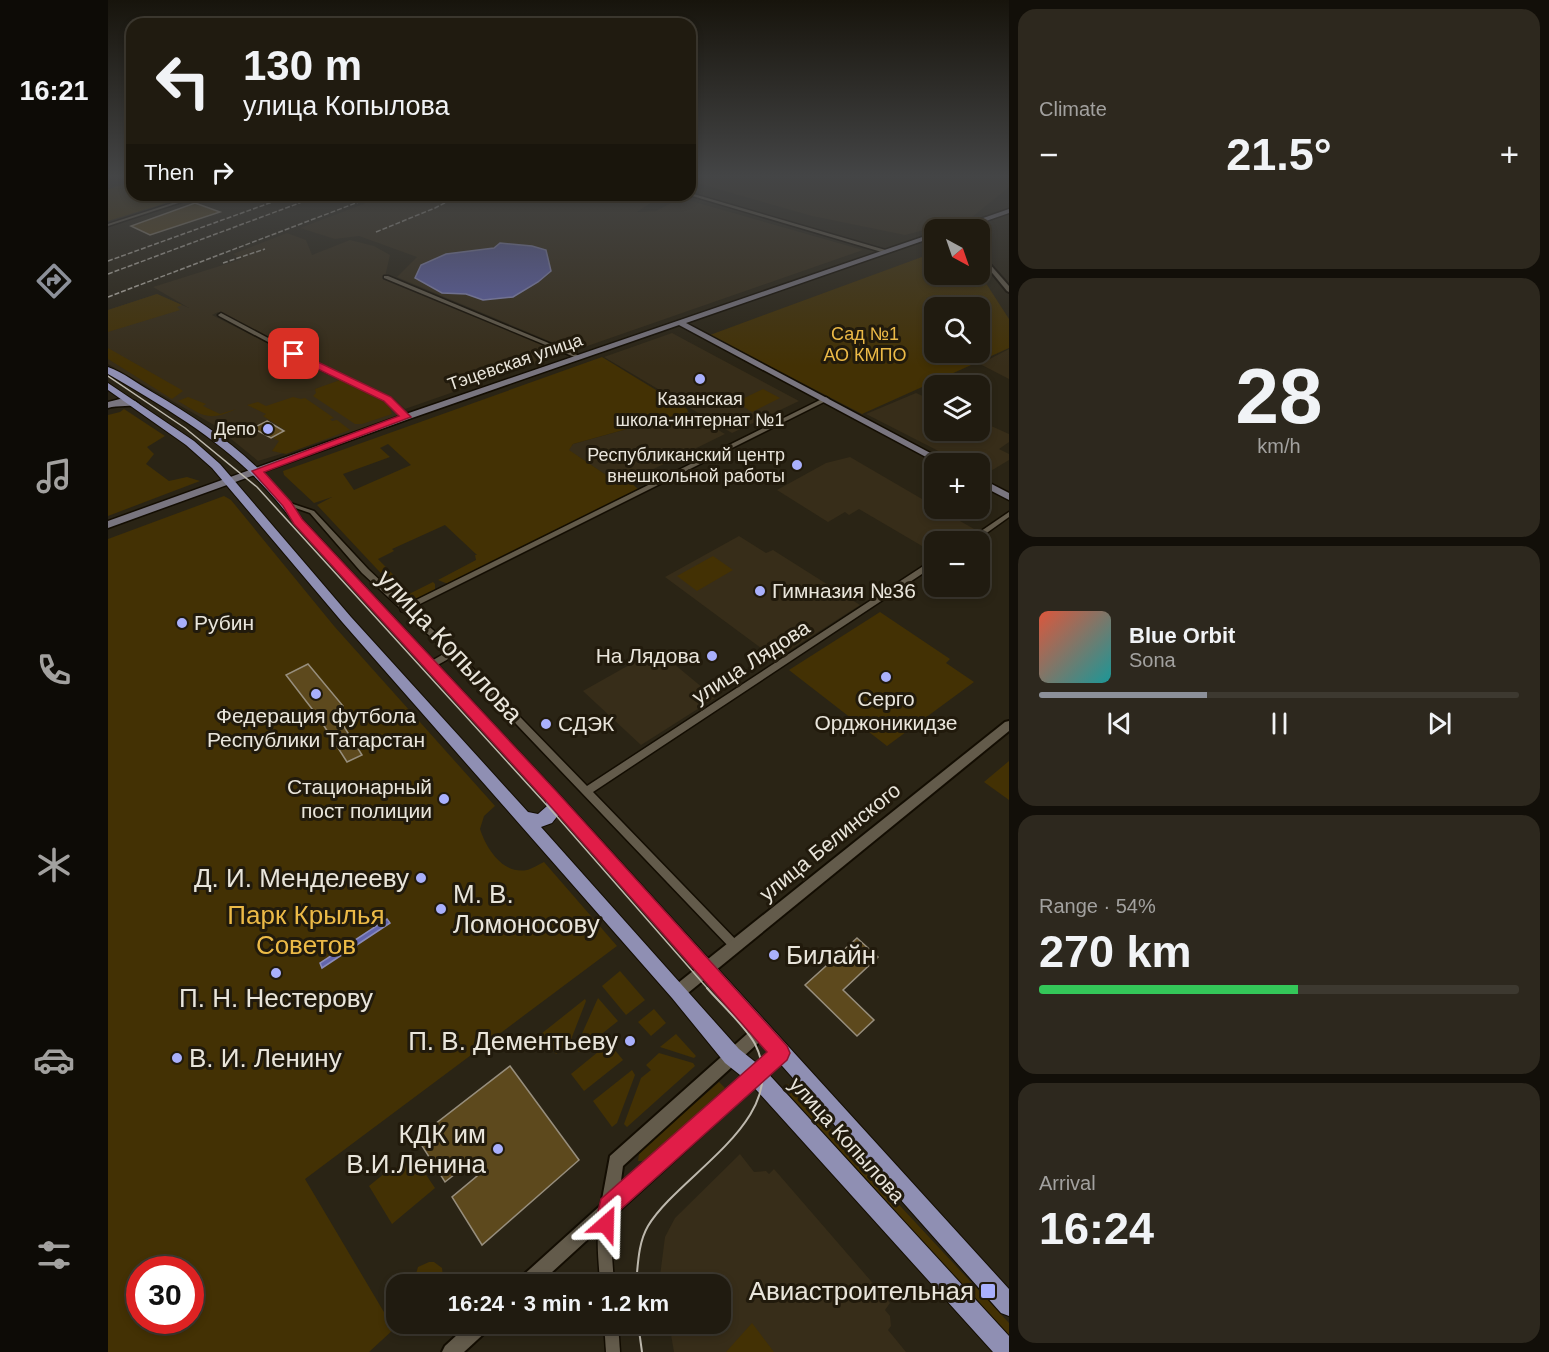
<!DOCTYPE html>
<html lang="en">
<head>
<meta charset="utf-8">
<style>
  :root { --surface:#201b10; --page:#2d281e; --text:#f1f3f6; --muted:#a2a19f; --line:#3d3930; --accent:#8c9099 }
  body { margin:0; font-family:Arial,sans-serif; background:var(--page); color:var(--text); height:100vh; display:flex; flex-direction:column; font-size:22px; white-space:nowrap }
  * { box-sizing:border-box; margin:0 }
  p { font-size:20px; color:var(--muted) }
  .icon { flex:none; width:33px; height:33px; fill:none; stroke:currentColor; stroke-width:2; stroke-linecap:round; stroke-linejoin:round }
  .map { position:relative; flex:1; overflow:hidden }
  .side { display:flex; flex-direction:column; gap:9px; padding:9px; background:#120f09; width:540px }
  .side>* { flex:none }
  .hud { position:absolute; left:18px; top:18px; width:570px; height:183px; border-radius:18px; box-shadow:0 3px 9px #0003,0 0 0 2px var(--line); background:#201b10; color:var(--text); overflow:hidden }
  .needle { width:39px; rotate:140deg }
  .buttons { position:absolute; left:816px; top:219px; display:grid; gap:12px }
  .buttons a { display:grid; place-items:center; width:66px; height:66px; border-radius:12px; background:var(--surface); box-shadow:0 3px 9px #0003,0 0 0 2px var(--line); font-size:30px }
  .speed { position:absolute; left:18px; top:1256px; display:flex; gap:12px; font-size:30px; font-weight:700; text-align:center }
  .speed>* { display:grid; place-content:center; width:78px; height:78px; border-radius:50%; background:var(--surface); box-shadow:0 3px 9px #0003,0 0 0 2px var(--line); line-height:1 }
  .speed .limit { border:9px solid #d22; background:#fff; color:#111 }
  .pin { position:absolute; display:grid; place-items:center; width:51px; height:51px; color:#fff; margin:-26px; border-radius:12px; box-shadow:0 3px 9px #0006 }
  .me { position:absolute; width:66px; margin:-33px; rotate:25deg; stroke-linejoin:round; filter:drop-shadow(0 0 4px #0008) }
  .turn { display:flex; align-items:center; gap:21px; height:126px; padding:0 18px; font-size:27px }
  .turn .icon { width:78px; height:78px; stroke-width:2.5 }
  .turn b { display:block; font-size:42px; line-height:51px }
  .then { display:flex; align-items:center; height:57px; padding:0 18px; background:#0003; gap:12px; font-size:22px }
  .big { font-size:45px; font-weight:600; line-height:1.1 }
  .side .card { flex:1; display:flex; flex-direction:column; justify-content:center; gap:9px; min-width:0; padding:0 21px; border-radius:18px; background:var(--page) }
  .side .dial { align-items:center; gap:0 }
  .dial b { font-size:78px; line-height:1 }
  .song { display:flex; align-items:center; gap:18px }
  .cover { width:72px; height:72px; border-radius:9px; background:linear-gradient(135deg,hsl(10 70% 55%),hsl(180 70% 35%)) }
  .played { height:6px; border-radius:3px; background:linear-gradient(90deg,var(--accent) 35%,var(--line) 35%) }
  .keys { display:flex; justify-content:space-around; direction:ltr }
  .heat { display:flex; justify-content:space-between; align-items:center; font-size:33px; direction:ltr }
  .charge { height:9px; border-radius:4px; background:linear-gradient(90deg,#34c759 54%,var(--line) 0) }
  .trip { position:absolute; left:278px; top:1274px; width:345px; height:60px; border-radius:18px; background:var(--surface); box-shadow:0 3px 9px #0003,0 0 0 2px var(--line); font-weight:600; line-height:60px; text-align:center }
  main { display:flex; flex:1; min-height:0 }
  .dock { display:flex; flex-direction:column; width:108px; justify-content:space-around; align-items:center; background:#0d0b06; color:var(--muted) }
  .dock .icon { width:42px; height:42px }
  .dock .active { color:var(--accent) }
  .dock b { font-size:27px; color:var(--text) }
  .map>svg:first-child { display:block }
  .built { fill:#372d19 }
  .green { fill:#433104; fill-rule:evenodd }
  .water { fill:#6265ad; stroke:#8a8bbb; stroke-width:1.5 }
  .building { fill:#5d491d; stroke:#978e7d; stroke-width:1.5 }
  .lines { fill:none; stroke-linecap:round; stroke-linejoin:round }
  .minor-casing { stroke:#130d02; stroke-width:3 }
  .tertiary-casing { stroke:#130d02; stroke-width:4 }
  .secondary-casing { stroke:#130d02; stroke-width:3 }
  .primary-casing { stroke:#130d02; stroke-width:2 }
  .minor { fill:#635b4b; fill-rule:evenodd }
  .tertiary { fill:#635b4b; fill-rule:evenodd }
  .secondary { fill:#79757f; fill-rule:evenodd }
  .primary { fill:#8f8fb3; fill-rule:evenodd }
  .tram-far1 { stroke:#bdb8ad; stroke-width:1.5 }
  .tram { stroke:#bdb8ad; stroke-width:2 }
  .rail { stroke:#bdb8ad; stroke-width:1.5; stroke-dasharray:5 2; stroke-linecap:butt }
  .route { fill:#e11d48; stroke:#92132f; stroke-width:1.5 }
  .poi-dot { fill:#a9b0fc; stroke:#211a0c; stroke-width:2 }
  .labels { text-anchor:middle; stroke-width:6; stroke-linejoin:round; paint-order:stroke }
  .far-park-label { font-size:18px; fill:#ecba47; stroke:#211a0c }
  .far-street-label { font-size:18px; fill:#e9e5db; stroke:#211a0c }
  .far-poi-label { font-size:18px; fill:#e9e5db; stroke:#211a0c; text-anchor:end }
  .poi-label { font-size:21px; fill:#e9e5db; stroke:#211a0c; text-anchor:start }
  .street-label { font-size:21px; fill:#e9e5db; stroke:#211a0c }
  .near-street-label { font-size:26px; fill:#e9e5db; stroke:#211a0c }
  .near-poi-label { font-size:26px; fill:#e9e5db; stroke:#211a0c; text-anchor:end }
  .near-park-label { font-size:26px; fill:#ecba47; stroke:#211a0c }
</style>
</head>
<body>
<main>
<nav class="dock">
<b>16:21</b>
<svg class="icon active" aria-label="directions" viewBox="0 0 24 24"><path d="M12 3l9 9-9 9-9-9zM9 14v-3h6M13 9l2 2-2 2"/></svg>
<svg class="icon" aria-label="music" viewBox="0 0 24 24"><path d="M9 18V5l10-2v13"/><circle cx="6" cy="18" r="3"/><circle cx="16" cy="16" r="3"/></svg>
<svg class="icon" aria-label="phone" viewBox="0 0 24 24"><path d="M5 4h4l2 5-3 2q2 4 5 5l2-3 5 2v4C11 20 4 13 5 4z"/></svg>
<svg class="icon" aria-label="climate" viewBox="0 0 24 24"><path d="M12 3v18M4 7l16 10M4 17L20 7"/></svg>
<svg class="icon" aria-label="car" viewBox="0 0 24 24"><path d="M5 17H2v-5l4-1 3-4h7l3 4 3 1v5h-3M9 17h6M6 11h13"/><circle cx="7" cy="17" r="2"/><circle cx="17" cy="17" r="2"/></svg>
<svg class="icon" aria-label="filters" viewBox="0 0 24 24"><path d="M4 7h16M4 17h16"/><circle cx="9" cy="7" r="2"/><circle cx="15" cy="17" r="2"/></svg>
</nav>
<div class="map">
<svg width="901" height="1352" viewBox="0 0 901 1352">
  <rect width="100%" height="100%" fill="#2a2415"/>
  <g class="built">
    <polygon points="582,177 901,177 901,187 863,218 797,235 704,216 582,181"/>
    <polygon points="279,195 554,195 529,212 548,211 573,198 755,250 465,351 289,277 309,257 251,236 227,239 192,228"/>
    <polygon points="179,233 198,240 204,255 242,240 266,246 282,255 277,277 457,353 297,409 284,397 207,362 110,312 104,315 280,404 290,414 289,418 283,420 150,461 106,425 0,364 0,310 49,294 81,308 45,287 134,259 125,254"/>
    <polygon points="564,333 691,401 624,433 496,357"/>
    <polygon points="901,349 901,379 872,364"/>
    <polygon points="808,393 826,401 826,430 872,430 872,421 901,434 901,442 891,449 901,454 901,460 876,475 872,473 872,464 854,463 758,414"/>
    <polygon points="580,412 617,434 513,485 460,450 465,444"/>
    <polygon points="742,457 826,506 826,508 831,509 866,529 846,541 826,542 826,553 751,509 741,515 737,512 720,522 669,490 718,463"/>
    <polygon points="631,536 658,553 665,550 752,605 668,659 557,577"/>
    <polygon points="546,651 554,654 607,698 533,745 475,691"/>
    <polygon points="632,1154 646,1172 658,1171 661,1174 666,1169 782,1303 777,1310 782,1316 783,1326 780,1330 798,1352 566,1352 561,1323 612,1323 612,1284 554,1284 552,1276 557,1237 567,1218"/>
  </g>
  <g class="green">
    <polygon points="24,182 24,195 84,195 0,221 0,189"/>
    <path d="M822,254L826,255V274H872L901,319V348L754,414L602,335ZM826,308H872V352H826Z"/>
    <polygon points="49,294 74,305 69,307 72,310 0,332 0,310"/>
    <polygon points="0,348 72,389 75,391 64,399 0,359"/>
    <path d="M494,357L579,409L580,412L465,444L461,450L513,485L521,481L530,489L340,584L330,580L368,560L367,555H369L337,525L284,549L286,551L270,559L303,593L325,582L327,584V590L307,600H298L209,505L224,497L206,503L176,475L175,471ZM280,444L303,465L246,490L235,474L282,457L272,448Z"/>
    <polygon points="232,380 280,404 284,414 254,424 247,424 205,396 208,393 207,389"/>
    <polygon points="655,389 672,398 644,412 628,402"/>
    <path d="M80,397L98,404L95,406L97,407L112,414L128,409C100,422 95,416 70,401Z"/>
    <polygon points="185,397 193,399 197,398 226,418 222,419 224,421 229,420 242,430 178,454 164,451 171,441 165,438 177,430 155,416 158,414 139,405 150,402 158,406"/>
    <polygon points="16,409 57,436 39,447 46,454 38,464 61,481 79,477 92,481 0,516 0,415 12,412"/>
    <path d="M116,496L123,500L226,626L387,806L376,816L372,829C378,848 395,875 419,870C424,869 431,864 436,862L509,946L197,1179L286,1329L261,1352H0V539ZM32,1269H82V1320H32Z"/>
    <polygon points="605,556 625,570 589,591 569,576"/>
    <polygon points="772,612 842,659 838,663 866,682 779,746 681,670"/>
    <polygon points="901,761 901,800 876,782"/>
    <polygon points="512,971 537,1000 518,1015 494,986"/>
    <polygon points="490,998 510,1021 471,1052 468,1047"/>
    <polygon points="477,999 478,1001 462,1042 448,1054 433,1034"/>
    <polygon points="546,1009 558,1023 543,1036 530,1022"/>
    <polygon points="568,1034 588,1056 586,1058 552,1047"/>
    <polygon points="501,1043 515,1060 476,1091 463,1074"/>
    <polygon points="551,1053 585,1063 587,1066 519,1127 516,1124 533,1078 543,1070 538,1065"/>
    <polygon points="524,1070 527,1075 509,1123 504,1127 485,1101"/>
    <polygon points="611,1082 617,1088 538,1161 530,1161 531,1154 537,1147"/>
    <polygon points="678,1084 685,1086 754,1165 901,1323 901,1339 676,1089"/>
    <polygon points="304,1160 312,1166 327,1188 284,1224 261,1186 277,1173 280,1175 293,1164"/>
    <polygon points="321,1262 326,1262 334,1268 336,1284 305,1284 310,1267"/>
    <polygon points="644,1323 666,1352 618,1352"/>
  </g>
  <g class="water">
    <polygon points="392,243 424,246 438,250 443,271 430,282 405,297 375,300 358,294 334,293 307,278 313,265 338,254 386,248"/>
    <polygon points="279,919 282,923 214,968 212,963"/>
  </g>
  <g class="building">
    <polygon points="87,203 112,212 42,235 23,226"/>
    <polygon points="159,421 176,431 163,438 145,428"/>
    <polygon points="200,664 235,706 226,711 254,755 239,762 211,718 178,675"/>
    <polygon points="749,938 770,957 735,990 766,1020 749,1036 697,985"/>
    <polygon points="402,1066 471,1160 374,1245 344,1197 369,1176 361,1163 337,1182 309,1138"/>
  </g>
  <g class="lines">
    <g class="minor-casing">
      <g id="minor">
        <polygon points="582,193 781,251 781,252 777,253 581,195"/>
        <polygon points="89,195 95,195 0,226 0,224"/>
        <polygon points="276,276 280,276 474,357 469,358 276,278"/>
        <polygon points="113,313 209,364 282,398 301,417 300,418 296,418 278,400 205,366 111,316 110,315"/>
        <polygon points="718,397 721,399 720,400 302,609 348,651 479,786 823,561 826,561 826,566 485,792 631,943 632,946 631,949 627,951 623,949 344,657 326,667 320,667 319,665 320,663 339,652 296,612 293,611 292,608 254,573 202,513 176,504 179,502 206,511 260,569 298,605"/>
        <polygon points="901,512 901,517 866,542 857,542"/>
        <path d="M500,1207L505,1208L506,1213L503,1241L506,1284H492C491,1260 486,1232 495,1208Z"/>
        <polygon points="496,1323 510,1323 512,1352 498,1352"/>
      </g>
    </g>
    <g class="tertiary-casing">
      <g id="tertiary">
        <polygon points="872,253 901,286 901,292 899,291 872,258"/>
        <polygon points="901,721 901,731 575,997 570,999 565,997 563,992 565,987 897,722"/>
        <polygon points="653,1024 658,1026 660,1031 658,1036 515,1166 512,1188 668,1048 673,1046 678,1048 680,1053 678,1058 431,1284 409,1284 412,1278 493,1205 502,1156 648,1026"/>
        <polygon points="362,1323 384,1323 381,1329 356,1352 334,1352 337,1346"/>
      </g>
    </g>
    <g class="secondary-casing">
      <g id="secondary">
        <polygon points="901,209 901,213 852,230 841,230"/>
        <polygon points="826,233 826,237 578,323 843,464 831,464 571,325 301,419 0,528 0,521 295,415"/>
        <path d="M12,399L27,401L31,404C26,407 9,405 0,408V402Z"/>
        <polygon points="872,478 901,493 901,500 872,485"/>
      </g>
    </g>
    <g class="primary-casing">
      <path id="primary" d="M0,367C15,372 30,384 44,392C104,427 153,462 194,519L449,792L901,1289V1316L893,1313L451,814L444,823L433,827L631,1049L656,1069L901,1336V1352H885L642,1083L617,1063L564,998L235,623L104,468L78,445L0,390V383L86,441L112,464L243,617L420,812L430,814L439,806L437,799L186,523C136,453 73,417 0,374Z"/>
    </g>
    <use href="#minor" class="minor"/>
    <use href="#tertiary" class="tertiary"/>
    <use href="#secondary" class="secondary"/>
    <use href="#primary" class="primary"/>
    <polyline class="tram-far1" points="0,376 77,428 149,487 445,812 600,989"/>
    <g class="tram">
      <path d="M528,1284C530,1265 530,1243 540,1226C572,1173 685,1119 647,1044C638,1027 612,1003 599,988"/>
      <polyline points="530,1323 534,1352"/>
    </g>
    <g class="rail">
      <polyline points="268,232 327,208 352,195"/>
      <polyline points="0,261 184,195"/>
      <polyline points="115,263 157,249"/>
      <polyline points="0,274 213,195"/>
      <polyline points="0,297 269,195"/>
    </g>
  </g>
  <linearGradient id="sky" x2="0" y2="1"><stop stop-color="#17140c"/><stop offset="0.48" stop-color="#444546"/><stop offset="1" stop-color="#444546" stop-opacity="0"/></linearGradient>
  <rect width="901" height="366" fill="url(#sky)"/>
  <polygon class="route" points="183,352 189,352 283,397 303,417 156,472 183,502 194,519 449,792 679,1046 682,1053 679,1060 510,1212 506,1231 498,1234 491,1231 487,1224 493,1199 659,1052 438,801 186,524 175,506 144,471 291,416 276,401 183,356"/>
  <g class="poi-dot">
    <circle cx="592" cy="379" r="6"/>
    <circle cx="160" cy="429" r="6"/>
    <circle cx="689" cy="465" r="6"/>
    <circle cx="652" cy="591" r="6"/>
    <circle cx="74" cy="623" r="6"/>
    <circle cx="604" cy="656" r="6"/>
    <circle cx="778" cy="677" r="6"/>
    <circle cx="208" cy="694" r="6"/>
    <circle cx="438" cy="724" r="6"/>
    <circle cx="336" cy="799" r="6"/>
    <circle cx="313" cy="878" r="6"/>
    <circle cx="333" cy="909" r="6"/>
    <circle cx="666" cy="955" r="6"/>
    <circle cx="168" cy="973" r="6"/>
    <circle cx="522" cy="1041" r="6"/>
    <circle cx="69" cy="1058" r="6"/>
    <circle cx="390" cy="1149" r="6"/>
    <rect x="872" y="1283" width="16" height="16" rx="3"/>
  </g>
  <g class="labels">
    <g class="far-park-label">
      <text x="757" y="340">Сад №1<tspan x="757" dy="21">АО КМПО</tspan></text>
    </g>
    <g class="far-street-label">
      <text transform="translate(407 362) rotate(-19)" y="6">Тэцевская улица</text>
    </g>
    <g class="far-poi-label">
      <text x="592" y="405" text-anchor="middle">Казанская<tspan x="592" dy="21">школа-интернат №1</tspan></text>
      <text x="148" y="435">Депо</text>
      <text x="677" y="461">Республиканский центр<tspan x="677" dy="21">внешкольной работы</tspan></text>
    </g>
    <g class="poi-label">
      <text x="664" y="598">Гимназия №36</text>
      <text x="86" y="630">Рубин</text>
      <text x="592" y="663" text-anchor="end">На Лядова</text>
      <text x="778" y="706" text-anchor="middle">Серго<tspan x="778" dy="24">Орджоникидзе</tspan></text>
      <text x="208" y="723" text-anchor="middle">Федерация футбола<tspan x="208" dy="24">Республики Татарстан</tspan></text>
      <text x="450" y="731">СДЭК</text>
      <text x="324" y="794" text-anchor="end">Стационарный<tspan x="324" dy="24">пост полиции</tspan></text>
    </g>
    <g class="street-label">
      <text transform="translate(643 662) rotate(-33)" y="7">улица Лядова</text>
      <text transform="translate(722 842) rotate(-39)" y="7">улица Белинского</text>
      <text transform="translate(739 1140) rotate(48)" y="7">улица Копылова</text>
    </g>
    <g class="near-street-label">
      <text transform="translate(342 646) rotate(47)" y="9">улица Копылова</text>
    </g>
    <g class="near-poi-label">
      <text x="301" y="887">Д. И. Менделееву</text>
      <text x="345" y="903" text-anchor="start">М. В.<tspan x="345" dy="30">Ломоносову</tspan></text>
      <text x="678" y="964" text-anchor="start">Билайн</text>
      <text x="168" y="1007" text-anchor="middle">П. Н. Нестерову</text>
      <text x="510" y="1050">П. В. Дементьеву</text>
      <text x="81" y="1067" text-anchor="start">В. И. Ленину</text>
      <text x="378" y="1143">КДК им<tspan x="378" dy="30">В.И.Ленина</tspan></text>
      <text x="866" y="1300">Авиастроительная</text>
    </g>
    <g class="near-park-label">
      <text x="198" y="924">Парк Крылья<tspan x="198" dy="30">Советов</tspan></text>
    </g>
  </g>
</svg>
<div class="buttons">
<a><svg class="needle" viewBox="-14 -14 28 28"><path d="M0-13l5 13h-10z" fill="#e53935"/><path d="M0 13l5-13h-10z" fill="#a2a19f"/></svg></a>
<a><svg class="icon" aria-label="search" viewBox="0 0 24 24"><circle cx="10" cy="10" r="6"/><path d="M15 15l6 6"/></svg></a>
<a><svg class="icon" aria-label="layers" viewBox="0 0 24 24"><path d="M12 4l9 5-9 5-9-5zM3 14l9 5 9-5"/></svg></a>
<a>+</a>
<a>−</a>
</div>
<div class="speed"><div class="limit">30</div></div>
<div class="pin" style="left:186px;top:354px;background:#d93025"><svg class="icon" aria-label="arrive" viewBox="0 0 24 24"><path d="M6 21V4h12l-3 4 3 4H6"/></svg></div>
<svg class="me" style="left:498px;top:1224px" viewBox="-20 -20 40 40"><path d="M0-17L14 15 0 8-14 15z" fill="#e11d48" stroke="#fff" stroke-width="4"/></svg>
<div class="trip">16:24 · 3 min · 1.2 km</div>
<div class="hud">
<div class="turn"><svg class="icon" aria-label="left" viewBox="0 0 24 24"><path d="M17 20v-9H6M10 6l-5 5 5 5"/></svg><div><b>130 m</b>улица Копылова</div></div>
<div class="then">Then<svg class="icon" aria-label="right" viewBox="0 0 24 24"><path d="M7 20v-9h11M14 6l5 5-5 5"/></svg></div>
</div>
</div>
<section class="side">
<div class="card"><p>Climate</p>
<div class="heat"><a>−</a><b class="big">21.5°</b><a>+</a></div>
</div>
<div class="card dial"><b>28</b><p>km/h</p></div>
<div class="card">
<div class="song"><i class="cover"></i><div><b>Blue Orbit</b><p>Sona</p></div></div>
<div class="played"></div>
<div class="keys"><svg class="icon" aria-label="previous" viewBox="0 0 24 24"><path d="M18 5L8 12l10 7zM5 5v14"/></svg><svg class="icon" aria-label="pause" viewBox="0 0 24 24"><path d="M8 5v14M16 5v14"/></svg><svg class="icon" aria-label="next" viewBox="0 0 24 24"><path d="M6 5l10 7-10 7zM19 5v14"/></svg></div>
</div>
<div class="card"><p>Range · 54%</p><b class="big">270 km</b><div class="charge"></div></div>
<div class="card"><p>Arrival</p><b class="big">16:24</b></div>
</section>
</main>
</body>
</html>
